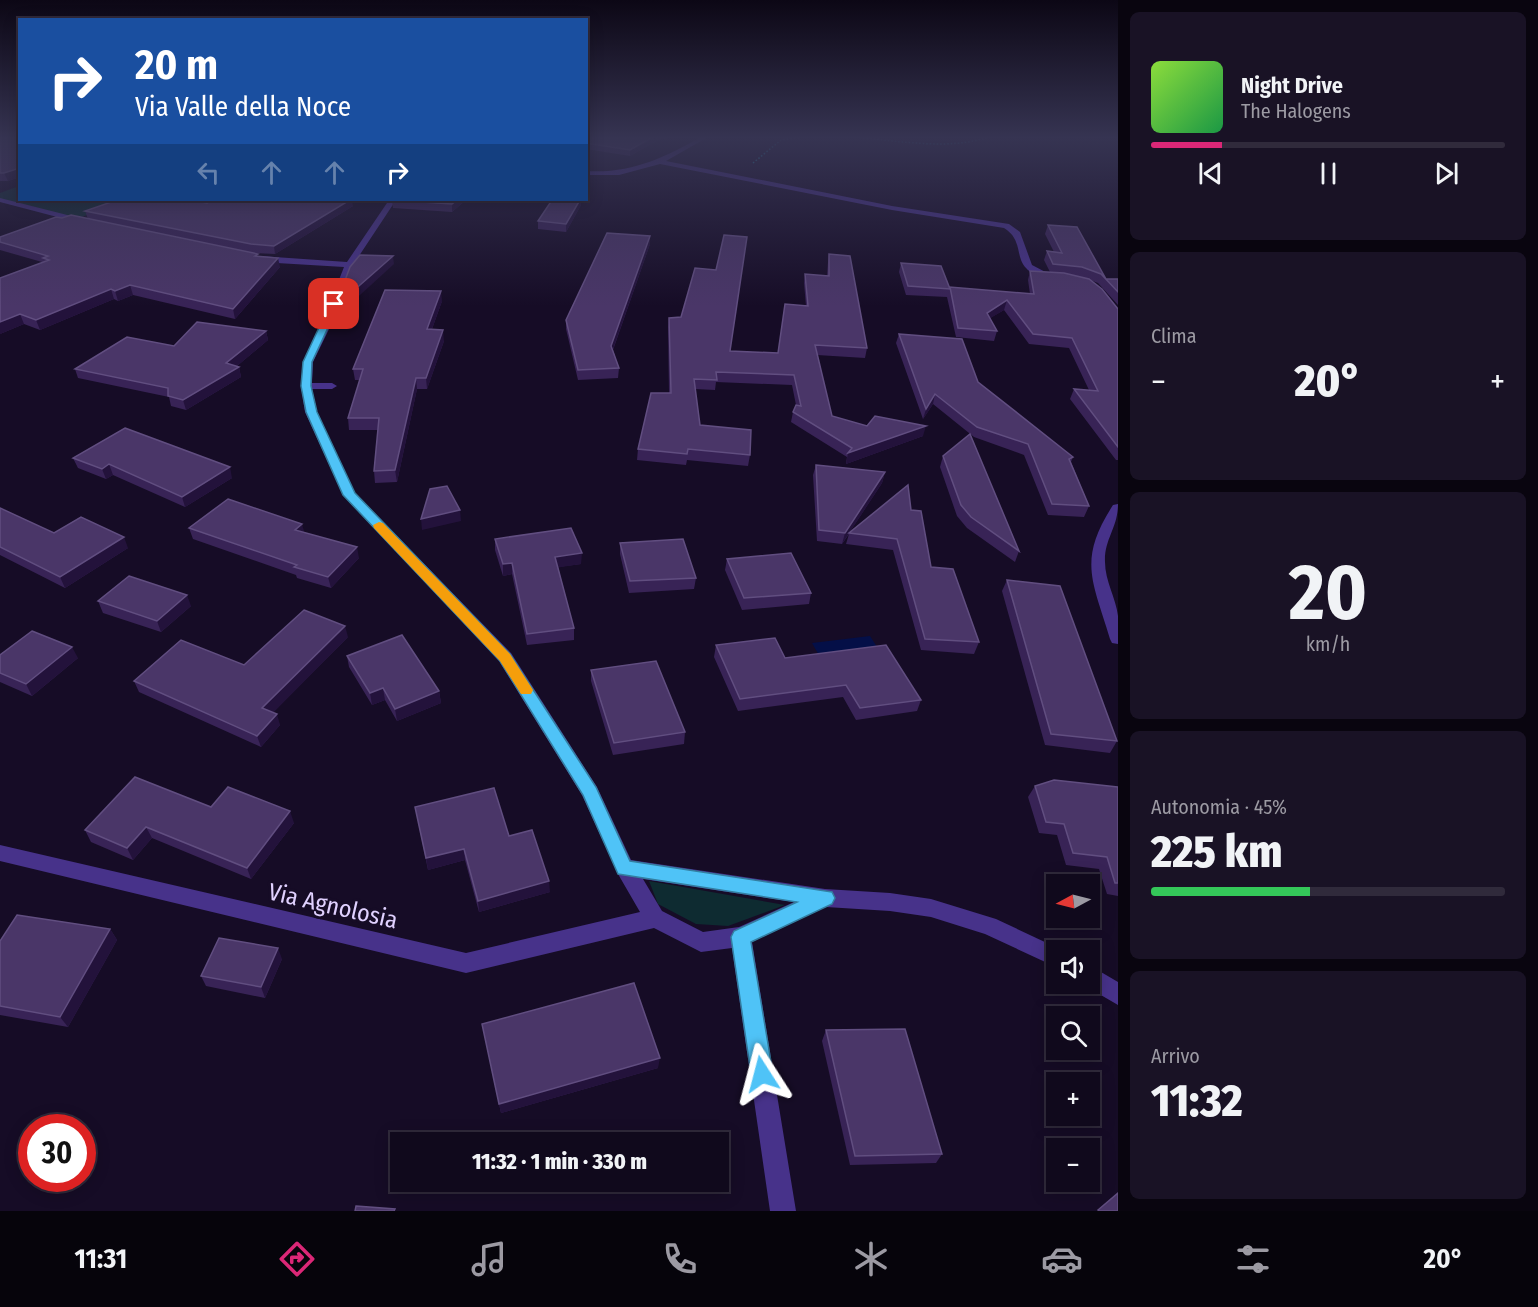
<!DOCTYPE html>
<html lang="it">
<head>
<meta charset="utf-8">
<style>
  :root { --surface:#10091c; --page:#191225; --text:#f1f3f6; --muted:#9c9aa3; --line:#302a3b; --accent:#db2777 }
  body { margin:0; font-family:"Fira Sans Condensed",sans-serif; background:var(--page); color:var(--text); height:100vh; display:flex; flex-direction:column; font-size:22px; white-space:nowrap }
  * { box-sizing:border-box; margin:0 }
  p { font-size:20px; color:var(--muted) }
  .icon { flex:none; width:33px; height:33px; fill:none; stroke:currentColor; stroke-width:2; stroke-linecap:round; stroke-linejoin:round }
  .map { position:relative; flex:1; overflow:hidden }
  .panel { display:flex; flex-direction:column; gap:12px; padding:12px; background:#09050f; width:420px }
  .panel>* { flex:none }
  .hud { position:absolute; left:18px; top:18px; width:570px; height:183px; border-radius:0px; box-shadow:0 3px 15px #0003,0 0 0 2px var(--line); background:#1a4fa0; color:#fff; overflow:hidden }
  .needle { width:39px; rotate:263deg }
  .buttons { position:absolute; left:1046px; top:874px; display:grid; gap:12px }
  .buttons a { display:grid; place-items:center; width:54px; height:54px; border-radius:0px; background:var(--surface); box-shadow:0 3px 15px #0003,0 0 0 2px var(--line); font-size:30px }
  .speed { position:absolute; left:18px; top:1114px; display:flex; gap:12px; font-size:30px; font-weight:700; text-align:center }
  .speed>* { display:grid; place-content:center; width:78px; height:78px; border-radius:50%; background:var(--surface); box-shadow:0 3px 15px #0003,0 0 0 2px var(--line); line-height:1 }
  .speed .limit { border:9px solid #d22; background:#fff; color:#111 }
  .pin { position:absolute; display:grid; place-items:center; width:51px; height:51px; color:#fff; margin:-26px; border-radius:12px; box-shadow:0 3px 9px #0006 }
  .me { position:absolute; width:66px; margin:-33px; rotate:351deg; stroke-linejoin:round; filter:drop-shadow(0 0 4px #0008) }
  .turn { display:flex; align-items:center; gap:21px; height:126px; padding:0 18px; font-size:27px }
  .turn .icon { width:78px; height:78px; stroke-width:2.5 }
  .turn b { display:block; font-size:42px; line-height:51px }
  .lanes { display:flex; align-items:center; height:57px; padding:0 18px; background:#0003; justify-content:center; gap:30px; direction:ltr }
  .lanes .off { opacity:.35 }
  .big { font-size:45px; font-weight:800; line-height:1.1 }
  .panel .widget { flex:1; display:flex; flex-direction:column; justify-content:center; gap:9px; min-width:0; padding:0 21px; border-radius:9px; background:var(--page) }
  .panel .dial { align-items:center; gap:0 }
  .dial b { font-size:78px; line-height:1 }
  .song { display:flex; align-items:center; gap:18px }
  .cover { width:72px; height:72px; border-radius:9px; background:linear-gradient(135deg,hsl(90 70% 55%),hsl(140 70% 35%)) }
  .played { height:6px; border-radius:3px; background:linear-gradient(90deg,var(--accent) 20%,var(--line) 20%) }
  .keys { display:flex; justify-content:space-around; direction:ltr }
  .heat { display:flex; justify-content:space-between; align-items:center; font-size:33px; direction:ltr }
  .charge { height:9px; border-radius:4px; background:linear-gradient(90deg,#34c759 45%,var(--line) 0) }
  .trip { position:absolute; left:390px; top:1132px; width:339px; height:60px; border-radius:0px; background:var(--surface); box-shadow:0 3px 15px #0003,0 0 0 2px var(--line); font-weight:800; line-height:60px; text-align:center }
  .tabs { display:flex; height:96px; justify-content:space-around; align-items:center; background:#06040b; color:var(--muted) }
  .tabs .icon { width:42px; height:42px }
  .tabs .selected { color:var(--accent) }
  .tabs b { font-size:27px; color:var(--text) }
  main { display:flex; flex:1; min-height:0 }
  .map>svg:first-child { display:block }
  .green { fill:#0e2b31 }
  .water { fill:#040f47 }
  .lines { fill:none; stroke-linecap:round; stroke-linejoin:round }
  .path { stroke:#21acc3; stroke-width:1.5; stroke-dasharray:1.5 2; stroke-linecap:butt }
  .minor { fill:#47328a; fill-rule:evenodd }
  .wall { fill:#382356 }
  .shaded-wall { fill:#23123b }
  .building { fill:#4a3668; stroke:#614e80; stroke-width:1.5 }
  .route { fill:#4fc3f7; stroke:#337fa1; stroke-width:1.5 }
  .slow { fill:#f59e0b }
  .labels { text-anchor:middle; stroke-width:6; stroke-linejoin:round; paint-order:stroke }
  .near-street-label { font-size:24px; fill:#e0d1ff; stroke:#160c26 }
</style>
</head>
<body>
<main>
<div class="map">
<svg width="1118" height="1211" viewBox="0 0 1118 1211">
  <rect width="100%" height="100%" fill="#160c26"/>
  <g class="green">
    <polygon points="19,186 20,200 129,200 73,220 0,200 0,193"/>
    <polygon points="649,881 785,905 728,926 696,924 658,904"/>
  </g>
  <polygon class="water" points="870,636 879,650 820,657 812,643"/>
  <g class="lines">
    <g class="path">
      <path d="M853,137C894,140 949,151 988,137"/>
      <polyline points="753,163 781,140 802,137"/>
    </g>
    <g class="minor">
      <path d="M701,137H708L666,161L892,206L1009,224L1020,232L1032,265L1053,276L1049,279C1005,269 1030,244 1004,228L892,210L660,164L619,175H586V171C630,174 664,158 701,137Z"/>
      <polygon points="0,198 87,220 88,222 84,224 0,202"/>
      <path d="M389,200H396L353,265L332,323L313,362L312,383H332L337,386L332,389H312L317,412L355,493L511,653L597,787L631,860L825,889L890,893L931,899L996,919L1064,951H1056V967L985,934L931,917L890,911L826,907L752,942L796,1211H770L732,948L701,952L654,928L466,973L0,861V845L466,953L640,912L618,874L582,795L499,661L343,495L305,412L301,386L303,362L322,323L344,267L260,262L256,259L260,256L347,262ZM643,879L794,902L739,927L703,932L662,911Z"/>
      <path d="M1118,504C1118,528 1104,539 1105,562C1105,581 1116,598 1118,616C1118,625 1118,635 1118,644L1112,643L1110,639C1093,581 1077,561 1113,505Z"/>
      <polygon points="1089,965 1118,982 1118,1005 1082,984 1089,984"/>
    </g>
  </g>
  <g class="wall">
    <polygon points="0,137 20,137 20,177 8,181 0,181"/>
    <polygon points="586,137 671,137 665,139 660,139 630,156 586,149"/>
    <polygon points="392,200 466,200 452,212 393,208"/>
    <polygon points="207,203 353,206 275,254 253,253 105,222 259,257 280,267 235,319 133,295 118,301 114,299 40,330 24,324 0,334 42,262 0,250 0,237 62,218 88,219 85,211"/>
    <polygon points="581,205 566,232 538,229 538,221"/>
    <polygon points="1048,225 1106,279 1118,279 1118,305 1098,283 1090,280 1118,309 1118,460 1116,460 1070,399 1074,389 1089,390 1069,348 1029,344 1004,310 990,318 997,331 994,341 956,337 947,297 906,295 899,272 901,263 949,288 1030,294 1028,280 1030,271 1050,272 1044,260 1047,251 1054,252 1045,234"/>
    <polygon points="650,244 613,350 619,368 618,378 578,380 566,329 566,320"/>
    <polygon points="829,254 867,348 865,358 817,355 832,416 867,426 923,436 846,464 847,457 791,422 793,412 796,405 792,385 716,382 715,390 695,389 700,425 750,455 748,466 687,460 686,465 637,460 638,449 669,393 668,327 669,318 730,351 778,353 806,306 804,283 805,274 827,276 828,262"/>
    <polygon points="442,301 432,329 444,341 427,389 417,389 397,482 375,483 374,471 378,430 349,430 348,418 360,380 355,380 353,369"/>
    <polygon points="266,331 268,340 237,366 239,367 241,377 186,410 171,406 169,397 78,378 75,369 174,346"/>
    <polygon points="899,334 978,382 1073,457 1071,462 1089,506 1084,517 1048,515 1024,455 974,437 933,404 923,419 896,343"/>
    <polygon points="943,456 1019,551 1015,562 967,528 957,516 940,467"/>
    <polygon points="73,458 232,478 185,507 113,475 106,479 78,468"/>
    <polygon points="816,465 885,472 882,483 849,533 911,510 931,567 979,642 974,654 921,650 893,550 846,544 849,534 842,544 817,541 813,475"/>
    <polygon points="0,508 54,533 128,548 65,588 0,555"/>
    <polygon points="189,528 304,532 359,558 331,588 297,578 296,575 193,539"/>
    <polygon points="495,539 581,564 558,567 574,628 574,640 527,645 512,574 503,576 495,550"/>
    <polygon points="620,543 696,578 694,589 629,593 620,554"/>
    <polygon points="727,559 811,593 809,604 742,610 725,570"/>
    <polygon points="1007,580 1117,741 1110,753 1045,745 1002,591"/>
    <polygon points="98,601 191,606 161,632 103,613"/>
    <polygon points="348,637 273,712 280,725 261,747 139,692 134,681 244,665"/>
    <polygon points="716,645 785,658 921,700 917,711 856,720 843,697 738,711 714,657"/>
    <polygon points="0,655 78,658 32,696 0,682"/>
    <polygon points="347,656 439,691 441,703 397,721 385,700 372,705 349,667"/>
    <polygon points="591,670 685,732 684,744 613,755 591,681"/>
    <polygon points="1035,786 1118,787 1118,896 1107,894 1099,869 1066,865 1057,835 1039,833 1028,797"/>
    <polygon points="211,807 294,823 251,879 152,838 133,860 91,842 85,830"/>
    <polygon points="415,807 509,836 550,892 479,912 465,860 428,870"/>
    <polygon points="110,929 117,940 68,1027 0,1015 0,941"/>
    <polygon points="282,959 265,998 206,986 201,976"/>
    <polygon points="482,1024 658,1068 501,1113 484,1034"/>
    <polygon points="826,1030 942,1154 936,1163 850,1165 822,1041"/>
  </g>
  <g class="shaded-wall">
    <polygon points="653,137 661,137 660,139 630,156 630,150"/>
    <polygon points="20,168 20,177 8,181 4,173"/>
    <polygon points="350,200 352,200 353,206 275,254 274,246"/>
    <polygon points="457,200 466,200 452,212 452,204"/>
    <polygon points="580,200 581,200 581,205 566,232 566,224"/>
    <polygon points="650,236 650,244 611,355 611,346"/>
    <polygon points="393,256 394,264 337,316 335,307"/>
    <polygon points="278,258 280,267 235,319 233,309"/>
    <polygon points="130,285 133,295 118,301 115,291"/>
    <polygon points="111,289 114,299 40,330 36,320"/>
    <polygon points="441,291 442,301 428,340 427,329"/>
    <polygon points="1007,300 1004,310 984,322 987,313"/>
    <polygon points="20,314 24,324 0,334 0,322"/>
    <polygon points="443,330 444,341 427,389 426,378"/>
    <polygon points="266,331 268,340 230,372 239,367 241,377 186,410 183,400"/>
    <polygon points="416,378 417,389 397,482 395,470"/>
    <polygon points="935,394 933,404 923,419 926,409"/>
    <polygon points="926,426 923,436 846,464 848,453"/>
    <polygon points="109,464 113,475 106,479 102,469"/>
    <polygon points="230,467 232,478 185,507 182,497"/>
    <polygon points="885,472 882,483 842,544 845,533"/>
    <polygon points="460,510 461,521 422,530 421,519"/>
    <polygon points="302,524 305,535 295,530"/>
    <polygon points="124,537 128,548 65,588 60,577"/>
    <polygon points="357,547 359,558 331,588 328,577"/>
    <polygon points="582,553 581,564 555,568 555,557"/>
    <polygon points="512,563 512,574 503,576 503,564"/>
    <polygon points="187,595 191,606 161,632 157,621"/>
    <polygon points="345,626 348,637 266,720 262,708"/>
    <polygon points="72,647 78,658 32,696 26,684"/>
    <polygon points="383,688 385,700 372,705 370,693"/>
    <polygon points="439,691 441,703 397,721 395,709"/>
    <polygon points="277,714 280,725 261,747 257,736"/>
    <polygon points="290,811 294,823 251,879 247,868"/>
    <polygon points="146,827 152,838 133,860 127,848"/>
    <polygon points="464,849 465,860 428,870 426,858"/>
    <polygon points="549,881 550,892 479,912 478,901"/>
    <polygon points="110,929 117,940 68,1027 60,1017"/>
    <polygon points="278,948 282,959 265,998 261,987"/>
    <polygon points="660,1058 658,1068 501,1113 499,1104"/>
  </g>
  <g class="building">
    <polygon points="0,137 20,137 20,168 4,173 0,173"/>
    <polygon points="586,137 653,137 630,150 586,143"/>
    <polygon points="117,200 188,200 207,203 213,200 350,200 274,246 251,244 85,211"/>
    <polygon points="392,200 457,200 452,204"/>
    <polygon points="552,200 580,200 566,224 538,221"/>
    <polygon points="71,215 258,254 255,256 278,258 233,309 130,285 115,291 111,289 36,320 20,314 0,322 0,278 49,260 43,258 48,256 0,242 0,237 56,217 62,218"/>
    <polygon points="1048,225 1077,227 1106,279 1118,279 1118,292 1101,274 1082,267 1053,264 1047,251 1062,253"/>
    <polygon points="607,233 650,236 611,346 619,368 578,370 566,320"/>
    <polygon points="724,235 747,237 730,351 778,353 785,304 808,306 805,274 829,276 829,254 850,256 867,348 815,345 832,416 867,426 875,416 926,426 848,453 852,448 793,412 796,405 801,406 794,375 716,372 717,380 694,379 700,425 751,430 750,455 688,449 687,454 638,449 651,393 671,393 669,318 681,317 695,268 716,270"/>
    <polygon points="360,255 393,256 335,307 350,267"/>
    <polygon points="901,263 941,266 950,289 908,286"/>
    <polygon points="1030,271 1064,273 1089,279 1102,289 1118,309 1118,447 1074,389 1098,391 1072,338 1033,334 1007,300 987,313 997,331 958,328 950,287 1034,294"/>
    <polygon points="385,290 441,291 427,329 443,330 426,378 416,378 395,470 374,471 379,418 348,418 363,369 353,369"/>
    <polygon points="197,322 266,331 226,363 239,367 183,400 168,396 168,388 75,369 127,337 174,346"/>
    <polygon points="899,334 962,339 978,382 1073,457 1069,459 1089,506 1052,504 1028,444 977,427 935,394 926,409"/>
    <polygon points="125,428 230,467 182,497 109,464 102,469 73,458"/>
    <polygon points="970,434 1019,551 971,517 961,505 943,456"/>
    <polygon points="816,465 885,472 845,533 819,530"/>
    <polygon points="908,485 911,510 921,511 931,567 953,569 979,642 925,639 897,539 849,533"/>
    <polygon points="447,486 460,510 421,519 430,489"/>
    <polygon points="228,499 302,524 295,530 357,547 328,577 294,567 297,565 189,528"/>
    <polygon points="0,508 54,533 81,517 124,537 60,577 0,547"/>
    <polygon points="571,528 582,553 555,557 574,628 527,634 512,563 503,564 495,539"/>
    <polygon points="683,539 696,578 630,581 620,543"/>
    <polygon points="791,553 811,593 744,598 727,559"/>
    <polygon points="129,576 187,595 157,621 98,601"/>
    <polygon points="1007,580 1060,586 1117,741 1051,734"/>
    <polygon points="304,610 345,626 262,708 277,714 257,736 134,681 181,640 244,665"/>
    <polygon points="32,631 72,647 26,684 0,673 0,655"/>
    <polygon points="402,635 439,691 395,709 383,688 370,693 347,656"/>
    <polygon points="775,638 785,658 886,645 921,700 860,708 846,685 740,699 716,645"/>
    <polygon points="656,661 685,732 614,743 591,670"/>
    <polygon points="135,777 211,807 228,787 290,811 247,868 146,827 127,848 85,830"/>
    <polygon points="1054,780 1118,787 1118,883 1115,883 1107,857 1073,853 1064,824 1046,822 1035,786"/>
    <polygon points="494,788 509,836 532,830 549,881 478,901 464,849 426,858 415,807"/>
    <polygon points="17,915 110,929 60,1017 0,1006 0,941"/>
    <polygon points="219,938 278,948 261,987 201,976"/>
    <polygon points="634,983 660,1058 499,1104 482,1024"/>
    <polygon points="905,1029 942,1154 855,1156 826,1030"/>
    <polygon points="1118,1193 1118,1211 1099,1211 1098,1210"/>
    <polygon points="356,1206 395,1209 394,1211 355,1211"/>
  </g>
  <linearGradient id="sky" x2="0" y2="1"><stop stop-color="#0c0715"/><stop offset="0.45" stop-color="#363452"/><stop offset="1" stop-color="#363452" stop-opacity="0"/></linearGradient>
  <rect width="1118" height="306" fill="url(#sky)"/>
  <polygon class="route" points="334,301 339,304 312,362 311,386 317,412 355,493 510,654 596,787 630,861 832,892 835,898 832,904 751,942 773,1074 770,1082 762,1085 754,1082 751,1074 731,937 734,931 797,902 618,874 583,795 500,661 343,495 306,412 301,386 303,362 330,304"/>
  <polygon class="slow" points="379,522 383,523 510,654 533,690 531,694 521,694 500,661 374,528 373,525"/>
  <g class="labels">
    <g class="near-street-label">
      <text transform="translate(333 906) rotate(13)" y="8">Via Agnolosia</text>
    </g>
  </g>
</svg>
<div class="buttons">
<a><svg class="needle" viewBox="-14 -14 28 28"><path d="M0-13l5 13h-10z" fill="#e53935"/><path d="M0 13l5-13h-10z" fill="#9c9aa3"/></svg></a>
<a><svg class="icon" aria-label="sound" viewBox="0 0 24 24"><path d="M4 9h4l5-4v14l-5-4H4zM17 9q2 3 0 6"/></svg></a>
<a><svg class="icon" aria-label="search" viewBox="0 0 24 24"><circle cx="10" cy="10" r="6"/><path d="M15 15l6 6"/></svg></a>
<a>+</a>
<a>−</a>
</div>
<div class="speed"><div class="limit">30</div></div>
<div class="pin" style="left:334px;top:304px;background:#d93025"><svg class="icon" aria-label="arrive" viewBox="0 0 24 24"><path d="M6 21V4h12l-3 4 3 4H6"/></svg></div>
<svg class="me" style="left:762px;top:1074px" viewBox="-20 -20 40 40"><path d="M0-17L14 15 0 8-14 15z" fill="#4fc3f7" stroke="#fff" stroke-width="4"/></svg>
<div class="trip">11:32 · 1 min · 330 m</div>
<div class="hud">
<div class="turn"><svg class="icon" aria-label="right" viewBox="0 0 24 24"><path d="M7 20v-9h11M14 6l5 5-5 5"/></svg><div><b>20 m</b>Via Valle della Noce</div></div>
<div class="lanes"><svg class="icon off" aria-label="left" viewBox="0 0 24 24"><path d="M17 20v-9H6M10 6l-5 5 5 5"/></svg><svg class="icon off" aria-label="ahead" viewBox="0 0 24 24"><path d="M12 20V5M6 11l6-6 6 6"/></svg><svg class="icon off" aria-label="ahead" viewBox="0 0 24 24"><path d="M12 20V5M6 11l6-6 6 6"/></svg><svg class="icon" aria-label="right" viewBox="0 0 24 24"><path d="M7 20v-9h11M14 6l5 5-5 5"/></svg></div>
</div>
</div>
<section class="panel">
<div class="widget">
<div class="song"><i class="cover"></i><div><b>Night Drive</b><p>The Halogens</p></div></div>
<div class="played"></div>
<div class="keys"><svg class="icon" aria-label="previous" viewBox="0 0 24 24"><path d="M18 5L8 12l10 7zM5 5v14"/></svg><svg class="icon" aria-label="pause" viewBox="0 0 24 24"><path d="M8 5v14M16 5v14"/></svg><svg class="icon" aria-label="next" viewBox="0 0 24 24"><path d="M6 5l10 7-10 7zM19 5v14"/></svg></div>
</div>
<div class="widget"><p>Clima</p>
<div class="heat"><a>−</a><b class="big">20°</b><a>+</a></div>
</div>
<div class="widget dial"><b>20</b><p>km/h</p></div>
<div class="widget"><p>Autonomia · 45%</p><b class="big">225 km</b><div class="charge"></div></div>
<div class="widget"><p>Arrivo</p><b class="big">11:32</b></div>
</section>
</main>
<nav class="tabs">
<b>11:31</b>
<svg class="icon selected" aria-label="directions" viewBox="0 0 24 24"><path d="M12 3l9 9-9 9-9-9zM9 14v-3h6M13 9l2 2-2 2"/></svg>
<svg class="icon" aria-label="music" viewBox="0 0 24 24"><path d="M9 18V5l10-2v13"/><circle cx="6" cy="18" r="3"/><circle cx="16" cy="16" r="3"/></svg>
<svg class="icon" aria-label="phone" viewBox="0 0 24 24"><path d="M5 4h4l2 5-3 2q2 4 5 5l2-3 5 2v4C11 20 4 13 5 4z"/></svg>
<svg class="icon" aria-label="climate" viewBox="0 0 24 24"><path d="M12 3v18M4 7l16 10M4 17L20 7"/></svg>
<svg class="icon" aria-label="car" viewBox="0 0 24 24"><path d="M5 17H2v-5l4-1 3-4h7l3 4 3 1v5h-3M9 17h6M6 11h13"/><circle cx="7" cy="17" r="2"/><circle cx="17" cy="17" r="2"/></svg>
<svg class="icon" aria-label="filters" viewBox="0 0 24 24"><path d="M4 7h16M4 17h16"/><circle cx="9" cy="7" r="2"/><circle cx="15" cy="17" r="2"/></svg>
<b>20°</b>
</nav>
</body>
</html>
